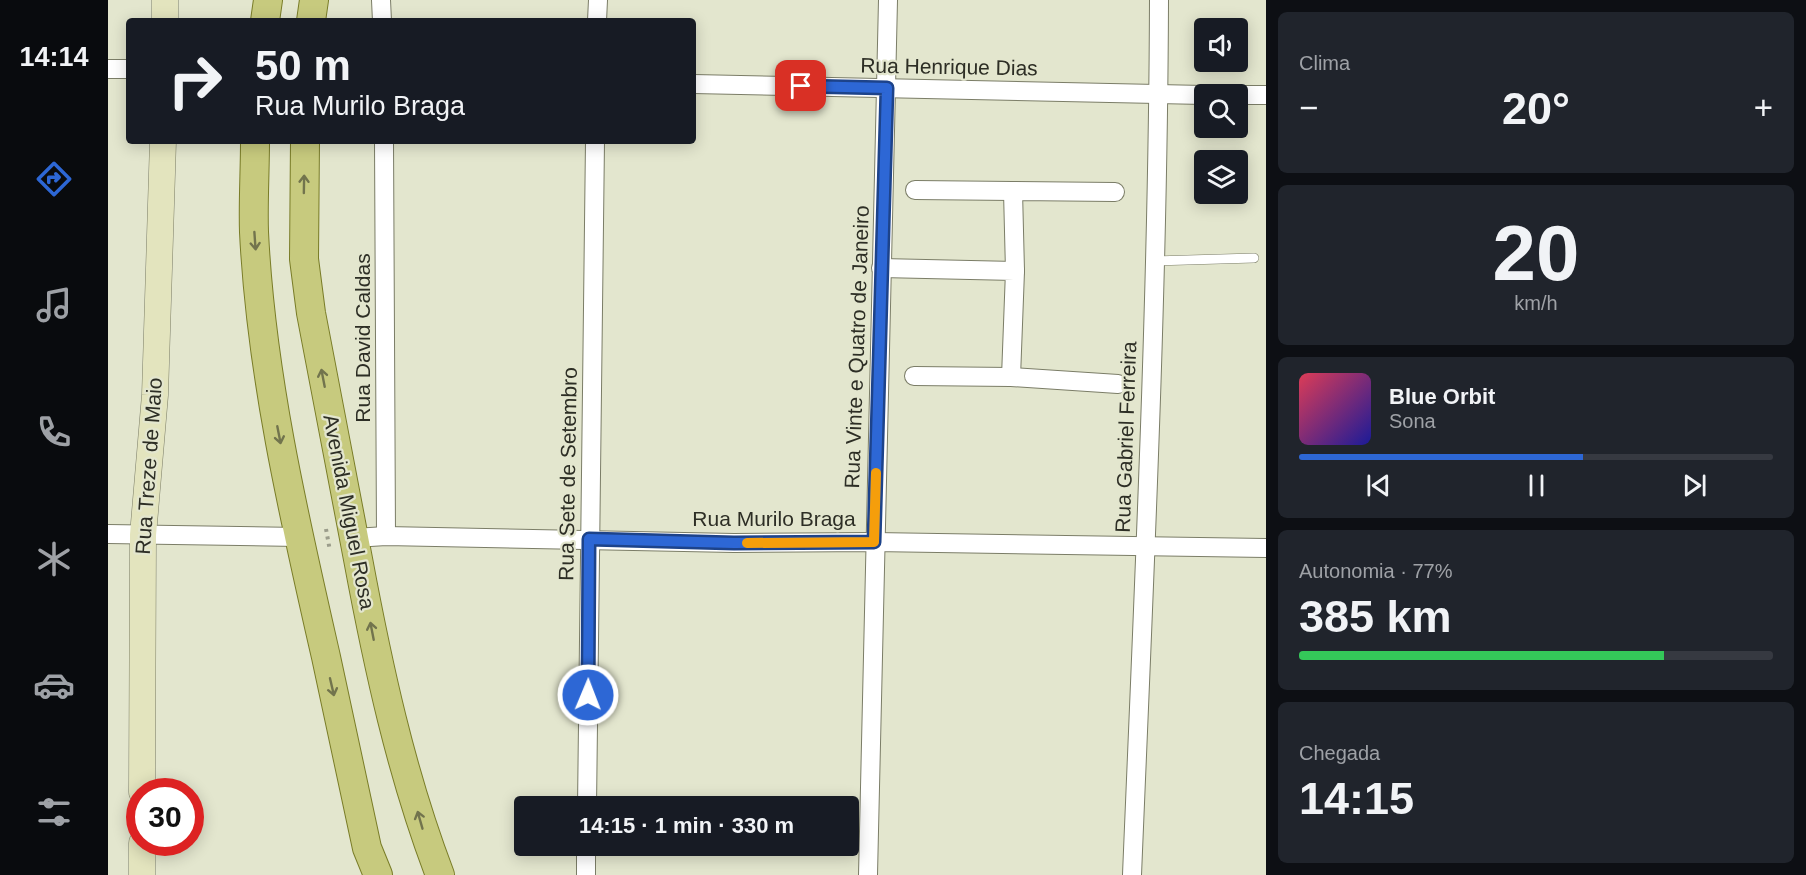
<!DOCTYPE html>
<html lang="pt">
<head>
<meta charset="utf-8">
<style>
  :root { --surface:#171b24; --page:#20242c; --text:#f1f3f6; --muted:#9ea1a6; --line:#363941; --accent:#2d67d5 }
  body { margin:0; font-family:Arial,sans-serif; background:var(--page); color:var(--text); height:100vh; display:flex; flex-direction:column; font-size:22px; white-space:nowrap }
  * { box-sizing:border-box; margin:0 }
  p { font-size:20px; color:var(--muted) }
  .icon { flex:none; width:33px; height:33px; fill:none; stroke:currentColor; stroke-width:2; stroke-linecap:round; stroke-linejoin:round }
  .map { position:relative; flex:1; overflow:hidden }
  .drawer { display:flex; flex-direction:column; gap:12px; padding:12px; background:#0d0f14; width:540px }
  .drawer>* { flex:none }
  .banner { position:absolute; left:18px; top:18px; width:570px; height:126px; border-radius:6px; box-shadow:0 3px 15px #0003; background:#171b24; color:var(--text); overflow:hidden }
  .buttons { position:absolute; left:1086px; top:18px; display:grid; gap:12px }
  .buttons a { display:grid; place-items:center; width:54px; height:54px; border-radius:6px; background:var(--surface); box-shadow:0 3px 15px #0003; font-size:30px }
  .speed { position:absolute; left:18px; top:778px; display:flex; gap:12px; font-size:30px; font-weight:700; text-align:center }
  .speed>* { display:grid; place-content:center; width:78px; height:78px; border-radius:50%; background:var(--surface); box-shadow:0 3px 15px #0003; line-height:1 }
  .speed .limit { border:9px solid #d22; background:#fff; color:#111 }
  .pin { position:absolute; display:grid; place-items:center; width:51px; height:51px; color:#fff; margin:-26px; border-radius:12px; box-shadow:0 3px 9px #0006 }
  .me { position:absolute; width:66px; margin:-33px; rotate:1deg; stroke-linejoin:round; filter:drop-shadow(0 0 4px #0008) }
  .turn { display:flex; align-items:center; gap:21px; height:126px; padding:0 30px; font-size:27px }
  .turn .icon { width:78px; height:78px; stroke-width:2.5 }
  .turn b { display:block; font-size:42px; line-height:51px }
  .big { font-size:45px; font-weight:800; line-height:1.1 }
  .drawer .widget { flex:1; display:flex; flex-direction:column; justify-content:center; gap:9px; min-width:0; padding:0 21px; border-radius:9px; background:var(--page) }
  .drawer .dial { align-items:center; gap:0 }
  .dial b { font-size:78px; line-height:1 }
  .song { display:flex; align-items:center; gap:18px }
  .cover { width:72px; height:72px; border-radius:9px; background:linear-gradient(135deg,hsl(350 70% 55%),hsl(240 70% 35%)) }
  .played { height:6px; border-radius:3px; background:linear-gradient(90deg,var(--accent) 60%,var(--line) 60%) }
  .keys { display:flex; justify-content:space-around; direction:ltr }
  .heat { display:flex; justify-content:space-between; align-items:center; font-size:33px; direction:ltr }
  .charge { height:9px; border-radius:4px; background:linear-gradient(90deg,#34c759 77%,var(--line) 0) }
  .trip { position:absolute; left:406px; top:796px; width:345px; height:60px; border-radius:6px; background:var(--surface); box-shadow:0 3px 15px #0003; font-weight:800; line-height:60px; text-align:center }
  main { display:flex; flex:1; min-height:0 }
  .menu { display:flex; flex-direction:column; width:108px; justify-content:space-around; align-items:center; background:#090b0e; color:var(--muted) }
  .menu .icon { width:42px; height:42px }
  .menu .on { color:var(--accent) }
  .menu b { font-size:27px; color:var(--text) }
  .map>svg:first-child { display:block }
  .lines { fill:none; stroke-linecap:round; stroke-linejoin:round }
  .lane-casing { stroke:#7b7d67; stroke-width:10 }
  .street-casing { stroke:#7b7d67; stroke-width:20 }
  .secondary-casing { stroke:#7b7d67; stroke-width:27 }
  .primary-casing { stroke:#797c27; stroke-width:30 }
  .path { stroke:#9b9d8b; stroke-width:4; stroke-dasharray:3 4.5; stroke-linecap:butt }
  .lane { stroke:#fff; stroke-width:9 }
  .street { stroke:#fff; stroke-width:18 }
  .secondary { stroke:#e3e4be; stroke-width:26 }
  .primary { stroke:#c7ca7e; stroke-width:28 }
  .oneway { stroke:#72744d }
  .route-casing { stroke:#1d438a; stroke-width:15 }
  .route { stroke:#2d67d5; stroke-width:10 }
  .slow { stroke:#f59e0b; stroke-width:10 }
  .labels { text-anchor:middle; stroke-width:4.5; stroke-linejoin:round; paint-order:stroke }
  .street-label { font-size:21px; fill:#2d2e25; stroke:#e3e6ce }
</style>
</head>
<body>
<main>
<nav class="menu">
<b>14:14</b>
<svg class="icon on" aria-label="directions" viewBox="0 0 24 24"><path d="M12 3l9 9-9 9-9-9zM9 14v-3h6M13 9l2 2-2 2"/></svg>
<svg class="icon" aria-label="music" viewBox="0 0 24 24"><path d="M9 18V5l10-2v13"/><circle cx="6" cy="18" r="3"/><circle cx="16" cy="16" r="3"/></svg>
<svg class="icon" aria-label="phone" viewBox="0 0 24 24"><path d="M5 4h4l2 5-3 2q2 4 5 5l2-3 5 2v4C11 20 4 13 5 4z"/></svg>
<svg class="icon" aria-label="climate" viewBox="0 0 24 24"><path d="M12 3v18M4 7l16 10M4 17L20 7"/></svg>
<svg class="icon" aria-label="car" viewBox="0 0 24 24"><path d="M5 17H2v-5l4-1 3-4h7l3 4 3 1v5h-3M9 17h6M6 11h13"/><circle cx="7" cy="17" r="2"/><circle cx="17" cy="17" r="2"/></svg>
<svg class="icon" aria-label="filters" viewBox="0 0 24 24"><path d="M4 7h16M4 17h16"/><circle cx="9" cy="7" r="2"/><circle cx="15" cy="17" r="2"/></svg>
</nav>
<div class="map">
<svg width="1158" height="875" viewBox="0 0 1158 875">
  <rect width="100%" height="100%" fill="#e3e6ce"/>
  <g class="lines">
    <g class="lane-casing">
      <polyline id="lane" points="1046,261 1146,258"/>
    </g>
    <g class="street-casing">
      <g id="street">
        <polyline points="273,0 274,21"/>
        <polyline points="489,21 490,0"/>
        <polyline points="0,69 21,69"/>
        <polyline points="585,84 1096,95"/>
        <polyline points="1130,95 1158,95"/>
        <polyline points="276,141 278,536"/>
        <polyline points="807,190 905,191"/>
        <polyline points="773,268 907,271 903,377"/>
        <polyline points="907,271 905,191 1007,192"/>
        <polyline points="806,376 903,377 1010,384"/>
        <polyline points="0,534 190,537"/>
        <polyline points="246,538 278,536 626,543 766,542 1158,548"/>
        <polyline points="479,807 487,141"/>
        <polyline points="478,875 478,846"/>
        <polyline points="760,875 780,0"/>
        <path d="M1024,875C1036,584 1050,292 1051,0"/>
      </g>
    </g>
    <g class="secondary-casing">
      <g id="secondary">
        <polyline points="57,0 57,21"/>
        <polyline points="34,792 35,535 47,395 55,141"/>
        <polyline points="34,875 34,843"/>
      </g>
    </g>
    <g class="primary-casing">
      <g id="primary">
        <polyline points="157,21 160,0"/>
        <polyline points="203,21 206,0"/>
        <path d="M147,141C147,171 145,202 146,232C153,375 186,517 218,657C232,720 245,784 259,848L270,875"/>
        <path d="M197,141L196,259L203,313C219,395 234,477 250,559C270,666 293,773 332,875"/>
      </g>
    </g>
    <polyline class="path" points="218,529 222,551"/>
    <use href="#lane" class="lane"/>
    <use href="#street" class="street"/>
    <use href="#secondary" class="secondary"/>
    <use href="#primary" class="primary"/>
  </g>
  <defs><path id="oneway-shaft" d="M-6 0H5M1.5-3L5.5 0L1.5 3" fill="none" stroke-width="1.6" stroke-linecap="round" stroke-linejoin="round" transform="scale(1.5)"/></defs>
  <g class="oneway">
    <use href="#oneway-shaft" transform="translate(196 184) rotate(-89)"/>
    <use href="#oneway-shaft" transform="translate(147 241) rotate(86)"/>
    <use href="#oneway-shaft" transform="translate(215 378) rotate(-101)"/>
    <use href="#oneway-shaft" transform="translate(171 435) rotate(79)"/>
    <use href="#oneway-shaft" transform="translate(264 631) rotate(-101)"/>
    <use href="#oneway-shaft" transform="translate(224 687) rotate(77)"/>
    <use href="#oneway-shaft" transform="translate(312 820) rotate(-106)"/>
  </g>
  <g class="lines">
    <g class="route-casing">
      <polyline id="route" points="480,695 481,539 626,543 766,542 779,88 693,86"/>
    </g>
    <use href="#route" class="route"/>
    <polyline class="slow" points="639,543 766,542 768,473"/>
  </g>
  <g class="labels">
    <g class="street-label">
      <text transform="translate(841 67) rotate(1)" y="7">Rua Henrique Dias</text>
      <text transform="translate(255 338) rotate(-90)" y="7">Rua David Caldas</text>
      <text transform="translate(749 347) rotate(-88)" y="7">Rua Vinte e Quatro de Janeiro</text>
      <text transform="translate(1018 437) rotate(-88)" y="7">Rua Gabriel Ferreira</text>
      <text transform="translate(41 466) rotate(-86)" y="7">Rua Treze de Maio</text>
      <text transform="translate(460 474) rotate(-89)" y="7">Rua Sete de Setembro</text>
      <text transform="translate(241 512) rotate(79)" y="7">Avenida Miguel Rosa</text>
      <text x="666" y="526">Rua Murilo Braga</text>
    </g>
  </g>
</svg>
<div class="buttons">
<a><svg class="icon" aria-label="sound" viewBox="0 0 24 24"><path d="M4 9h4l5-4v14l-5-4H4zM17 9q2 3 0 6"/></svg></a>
<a><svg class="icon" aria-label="search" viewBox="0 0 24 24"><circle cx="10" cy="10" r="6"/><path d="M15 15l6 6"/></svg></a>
<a><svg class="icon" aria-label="layers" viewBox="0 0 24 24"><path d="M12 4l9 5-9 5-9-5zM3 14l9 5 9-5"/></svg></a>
</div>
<div class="speed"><div class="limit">30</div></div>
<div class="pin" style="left:693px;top:86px;background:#d93025"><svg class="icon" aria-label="arrive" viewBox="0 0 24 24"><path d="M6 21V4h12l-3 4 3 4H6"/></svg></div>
<svg class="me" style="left:480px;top:695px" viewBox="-20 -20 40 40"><circle r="17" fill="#2d67d5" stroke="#fff" stroke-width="3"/><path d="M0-11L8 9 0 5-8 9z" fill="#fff"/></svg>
<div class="trip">14:15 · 1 min · 330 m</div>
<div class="banner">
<div class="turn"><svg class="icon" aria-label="right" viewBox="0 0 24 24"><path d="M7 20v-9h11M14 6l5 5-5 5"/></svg><div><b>50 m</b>Rua Murilo Braga</div></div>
</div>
</div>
<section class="drawer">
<div class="widget"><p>Clima</p>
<div class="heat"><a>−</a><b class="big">20°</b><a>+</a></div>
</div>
<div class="widget dial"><b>20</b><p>km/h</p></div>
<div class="widget">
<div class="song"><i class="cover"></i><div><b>Blue Orbit</b><p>Sona</p></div></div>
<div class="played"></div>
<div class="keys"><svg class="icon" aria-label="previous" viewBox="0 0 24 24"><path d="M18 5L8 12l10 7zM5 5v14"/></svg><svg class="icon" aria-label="pause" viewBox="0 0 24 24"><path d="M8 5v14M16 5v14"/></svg><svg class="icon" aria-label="next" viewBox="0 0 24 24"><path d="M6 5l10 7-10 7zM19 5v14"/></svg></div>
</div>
<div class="widget"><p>Autonomia · 77%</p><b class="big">385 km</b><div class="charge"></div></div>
<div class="widget"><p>Chegada</p><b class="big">14:15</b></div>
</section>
</main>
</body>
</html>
